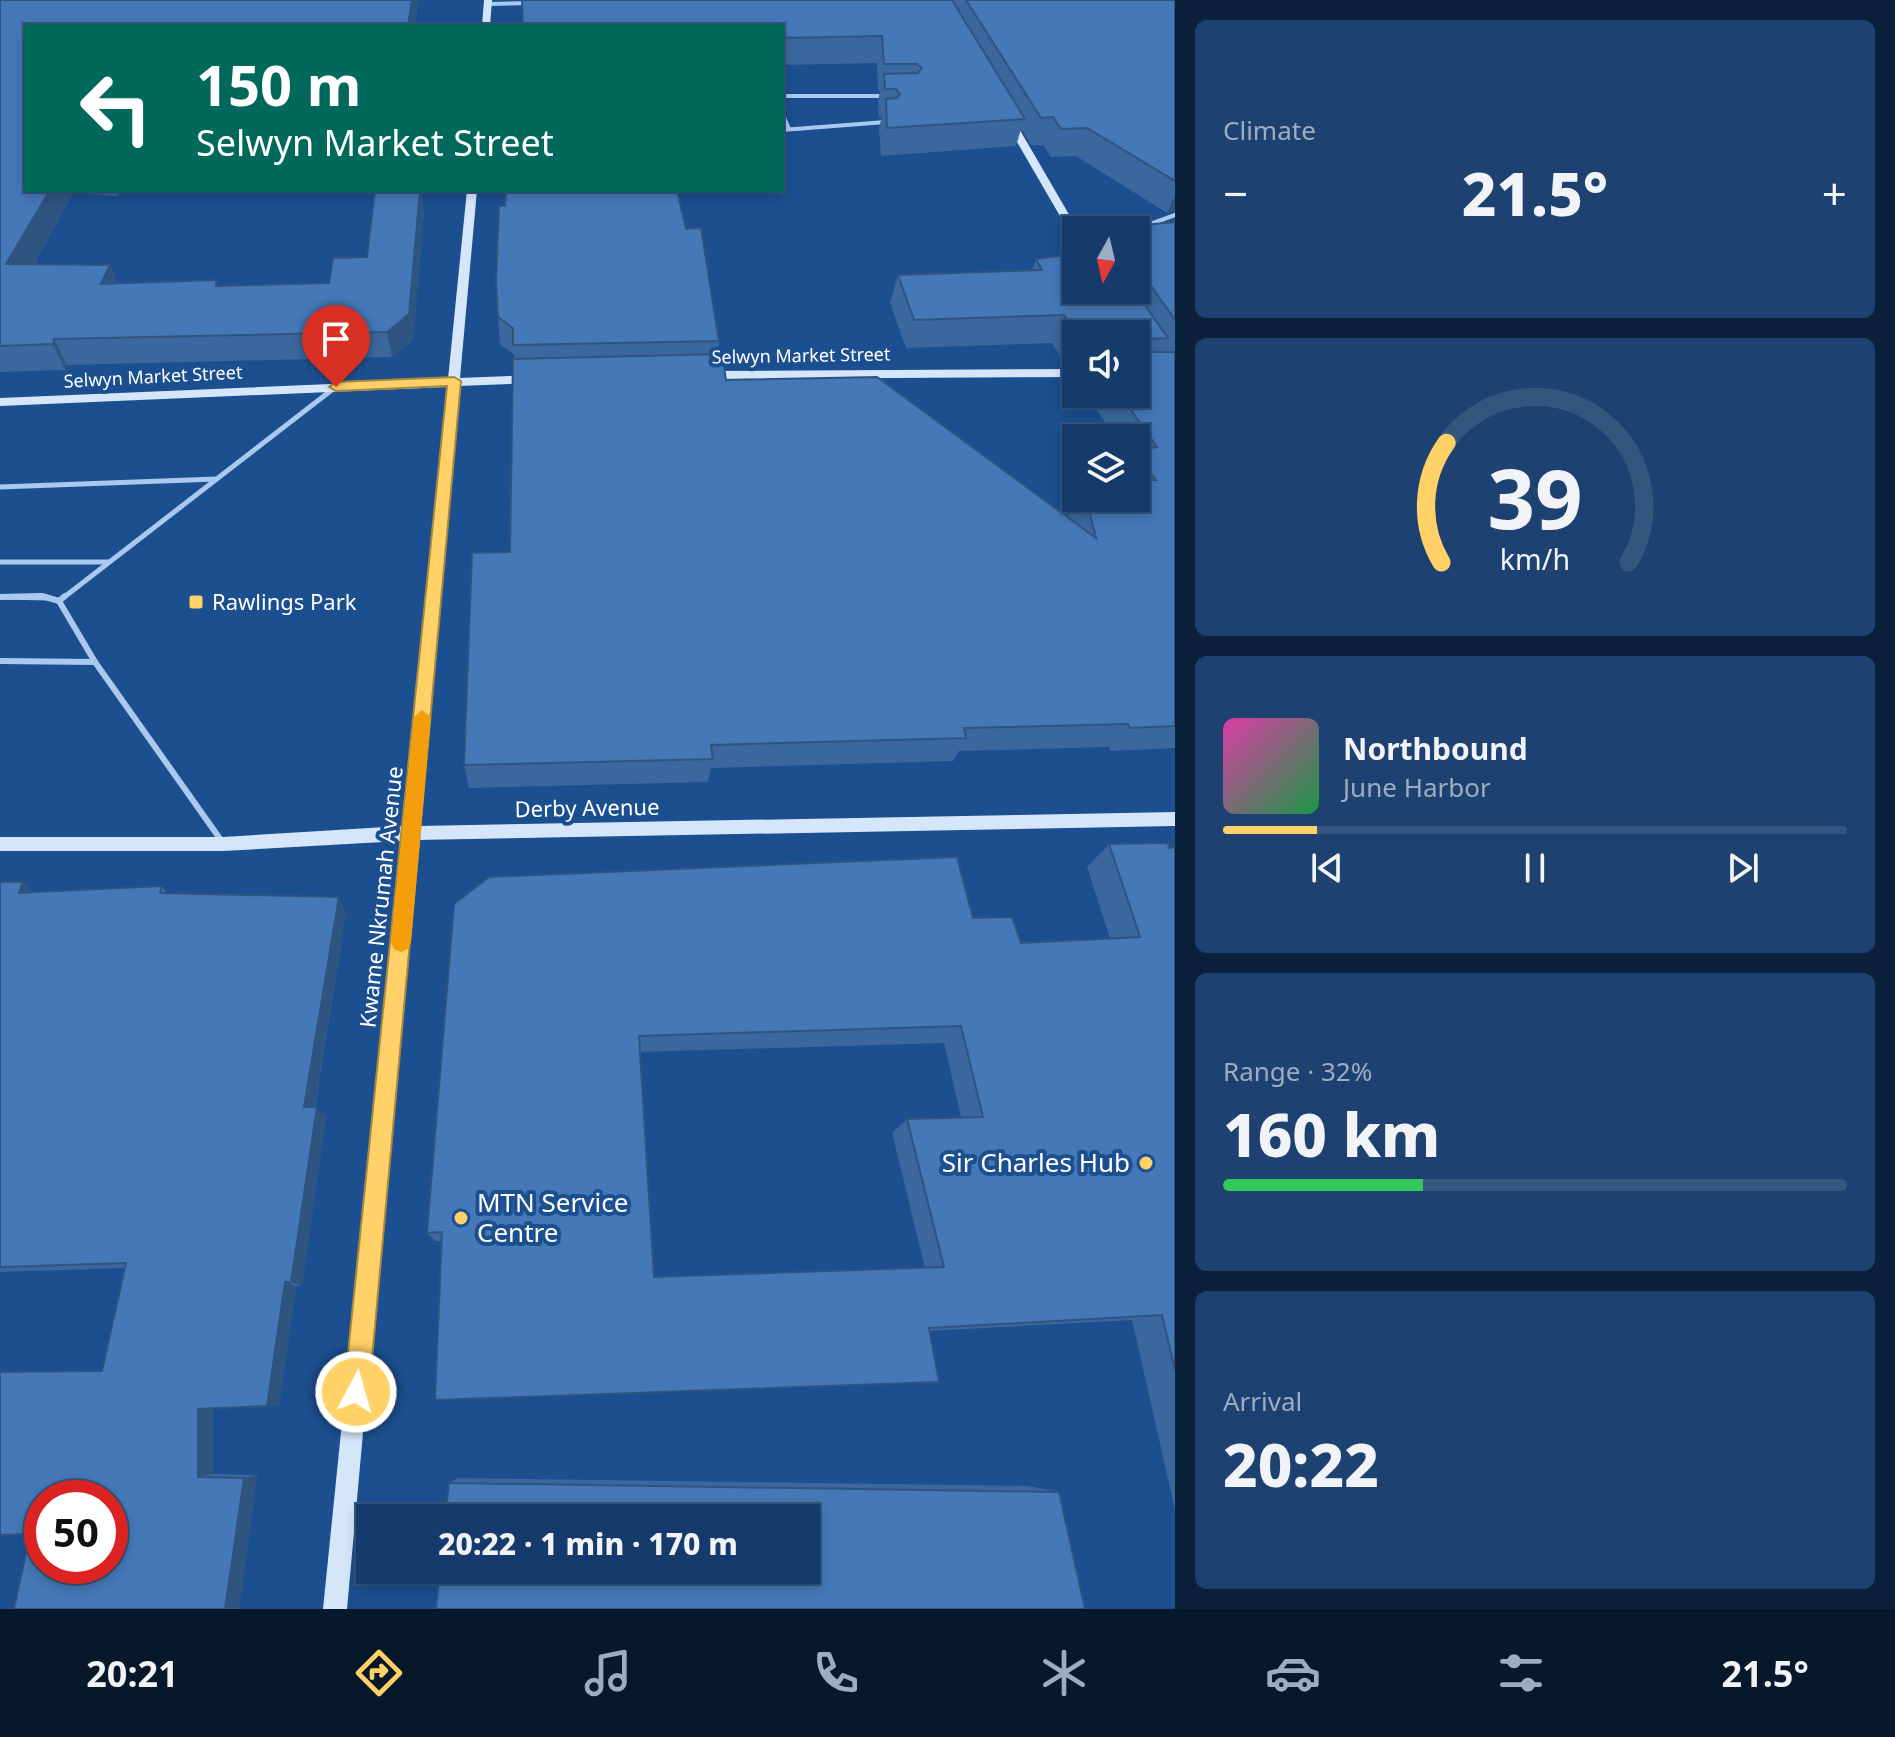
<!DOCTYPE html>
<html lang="en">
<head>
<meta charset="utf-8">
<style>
  :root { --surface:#143b6b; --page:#1d4271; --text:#f1f3f6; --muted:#9dadc1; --line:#33557e; --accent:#ffd166 }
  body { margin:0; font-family:"Noto Sans",sans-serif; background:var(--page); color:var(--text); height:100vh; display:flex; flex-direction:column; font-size:30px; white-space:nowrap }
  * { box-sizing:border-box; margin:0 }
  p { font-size:26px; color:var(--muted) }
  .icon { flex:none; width:44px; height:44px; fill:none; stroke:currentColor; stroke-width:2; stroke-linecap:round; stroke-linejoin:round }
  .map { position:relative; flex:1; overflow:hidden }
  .drawer { display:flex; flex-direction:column; gap:20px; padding:20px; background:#0b203b; width:720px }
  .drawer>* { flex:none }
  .hud { position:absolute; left:24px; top:24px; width:760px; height:168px; border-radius:0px; box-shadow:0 4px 12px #0003,0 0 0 2px var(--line); background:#00695c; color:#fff; overflow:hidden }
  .needle { width:52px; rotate:188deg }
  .controls { position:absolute; left:1062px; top:216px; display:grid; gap:16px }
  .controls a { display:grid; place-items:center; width:88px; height:88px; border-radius:0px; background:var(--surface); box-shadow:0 4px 12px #0003,0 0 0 2px var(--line); font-size:40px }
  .speed { position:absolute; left:24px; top:1480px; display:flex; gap:16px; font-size:40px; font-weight:700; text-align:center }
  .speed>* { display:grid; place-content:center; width:104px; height:104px; border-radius:50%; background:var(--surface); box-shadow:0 4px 12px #0003,0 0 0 2px var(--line); line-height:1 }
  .speed .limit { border:12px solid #d22; background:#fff; color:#111 }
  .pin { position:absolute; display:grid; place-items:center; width:68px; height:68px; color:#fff; margin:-82px -34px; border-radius:50% 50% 50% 0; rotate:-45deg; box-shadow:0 0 8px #0007 }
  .pin .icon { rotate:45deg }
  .me { position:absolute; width:88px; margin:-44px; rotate:6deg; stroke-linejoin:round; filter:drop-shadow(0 0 6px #0008) }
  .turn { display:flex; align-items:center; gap:28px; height:168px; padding:0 40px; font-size:36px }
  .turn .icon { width:104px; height:104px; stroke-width:2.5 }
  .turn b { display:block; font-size:56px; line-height:68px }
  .big { font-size:60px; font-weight:800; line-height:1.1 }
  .drawer .widget { flex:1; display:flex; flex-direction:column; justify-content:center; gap:12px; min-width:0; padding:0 28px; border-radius:12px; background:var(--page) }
  .drawer .dial { align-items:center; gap:0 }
  .dial svg { height:208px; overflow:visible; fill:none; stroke:var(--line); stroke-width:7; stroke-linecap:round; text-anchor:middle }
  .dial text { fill:var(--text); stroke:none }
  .song { display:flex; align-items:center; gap:24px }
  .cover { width:96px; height:96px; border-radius:12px; background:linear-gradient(135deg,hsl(320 70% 55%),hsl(140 70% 35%)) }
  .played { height:8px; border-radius:4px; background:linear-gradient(90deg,var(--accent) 15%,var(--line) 15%) }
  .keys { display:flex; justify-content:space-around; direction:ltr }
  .heat { display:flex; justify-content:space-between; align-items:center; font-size:44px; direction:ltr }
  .charge { height:12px; border-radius:6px; background:linear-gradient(90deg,#34c759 32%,var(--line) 0) }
  .trip { position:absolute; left:356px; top:1504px; width:464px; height:80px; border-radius:0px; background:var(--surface); box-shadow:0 4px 12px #0003,0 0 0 2px var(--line); font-weight:800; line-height:80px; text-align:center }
  .tab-bar { display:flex; height:128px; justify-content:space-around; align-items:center; background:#08182b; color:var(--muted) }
  .tab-bar .icon { width:56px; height:56px }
  .tab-bar .selected { color:var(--accent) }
  .tab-bar b { font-size:36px; color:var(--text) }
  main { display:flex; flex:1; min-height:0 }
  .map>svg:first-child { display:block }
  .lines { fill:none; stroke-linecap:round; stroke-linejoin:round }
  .service-far2 { stroke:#a9c9ee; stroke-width:4 }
  .service-far1 { stroke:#a9c9ee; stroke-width:5 }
  .service { stroke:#a9c9ee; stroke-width:6 }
  .secondary { fill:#d6e6fa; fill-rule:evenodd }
  .wall { fill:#3a679d; fill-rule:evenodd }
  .shaded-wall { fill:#305480 }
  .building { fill:#4478b7; stroke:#305480; stroke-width:2; fill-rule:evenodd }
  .route { fill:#ffd166; stroke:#a68842; stroke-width:2 }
  .slow { fill:#f59e0b }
  .poi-dot { fill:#ffd166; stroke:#1b4f8f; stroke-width:3 }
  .labels { text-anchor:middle; stroke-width:8; stroke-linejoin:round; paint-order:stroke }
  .far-street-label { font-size:18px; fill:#fff; stroke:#1b4f8f }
  .poi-label { font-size:22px; fill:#fff; stroke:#1b4f8f; text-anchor:start }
  .street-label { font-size:22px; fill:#fff; stroke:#1b4f8f }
  .near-poi-label { font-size:26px; fill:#fff; stroke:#1b4f8f; text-anchor:end }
</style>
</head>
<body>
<main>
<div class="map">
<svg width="1175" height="1609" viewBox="0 0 1175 1609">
  <rect width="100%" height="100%" fill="#1b4f8f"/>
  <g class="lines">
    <g class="service-far2">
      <polyline points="488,4 530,3"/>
      <polyline points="782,96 887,96"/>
      <polyline points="782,113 789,129"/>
      <polyline points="782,130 886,122"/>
      <polyline points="1134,230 1175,215"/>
    </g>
    <g class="service-far1">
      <polyline points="0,487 216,479"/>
      <polyline points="0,562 108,562"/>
      <polyline points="0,597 49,598"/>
      <polyline points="63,598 333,389"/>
    </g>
    <g class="service">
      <polyline points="42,596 59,601 95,662 223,843"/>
      <polyline points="0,597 40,596"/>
      <polyline points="59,601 65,596"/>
      <polyline points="0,661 95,662"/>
    </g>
    <g class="secondary">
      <polygon points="484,0 492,0 490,26 482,26"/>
      <polygon points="1008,115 1013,118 1078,230 1076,230 1076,238 1071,235 1003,118"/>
      <polygon points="467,190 477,190 460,378 534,375 540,379 534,383 459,386 419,826 1175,812 1175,826 417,840 347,1609 323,1609 401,841 223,851 0,851 0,837 223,837 402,826 447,387 0,406 0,398 448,379"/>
      <polygon points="1076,369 1076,377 705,379 699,375 705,371"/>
    </g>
  </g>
  <g class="wall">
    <path d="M0,0H418L415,26H26V190H421L424,212L413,340L392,357L67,365L65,370L0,372ZM120,191L375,193L367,257L329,283L219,286L117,283L110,265L34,264L73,193L117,196Z"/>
    <polygon points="522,0 1175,0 1175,211 1167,213 1076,156 1051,157 1043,145 1031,145 1021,129 1016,146 881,156 879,127 882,117 879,117 878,101 880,91 878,91 877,63 782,65 782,26"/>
    <polygon points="1175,222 1175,748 1111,751 1109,747 959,751 953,761 711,768 708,782 469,788 464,765 510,552 514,359 514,355 500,344 498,317 686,229 719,341 718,354 726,380 1069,519 1066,505 1076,486 1076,498 1136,498 1136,438 1116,438 1086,394 1136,394 1136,334 1076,334 1076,367 1067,366 1052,343 906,348 890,303 898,275 1032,271 1036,259 1076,290 1136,290 1136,230 1131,230 1132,226"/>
    <path d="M1109,844L1175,847V1510L1132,1320L930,1331L442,1241H435L427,1233L454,904L973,918L1021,943L1110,938L1087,867ZM944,1043L961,1117L907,1119L892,1133L925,1268L654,1277L640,1052Z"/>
    <polygon points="0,882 34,892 162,886 167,893 346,912 315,1107 326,1116 302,1286 296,1286 279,1406 213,1409 213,1474 257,1475 239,1609 102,1371 125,1268 0,1272"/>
    <polygon points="458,1478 1028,1486 1059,1492 449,1483"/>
  </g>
  <g class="shaded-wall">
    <polygon points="412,0 418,0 415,26 408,26"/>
    <polygon points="50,190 72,190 73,193 19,290 6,264"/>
    <polygon points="420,190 424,212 413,340 392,357 387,332"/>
    <polygon points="1175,196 1175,211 1167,213"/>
    <polygon points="110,265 120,290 101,284"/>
    <polygon points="54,339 67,365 65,370 53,344"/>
    <polygon points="23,882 39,897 19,893"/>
    <polygon points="339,897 346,912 313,1116 304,1107"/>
    <polygon points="317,1107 326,1116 302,1286 291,1282"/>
    <polygon points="285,1282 296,1286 279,1406 267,1406"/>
    <polygon points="198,1409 213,1409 213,1474 198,1477"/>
    <polygon points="257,1475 239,1609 225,1609 244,1478"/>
  </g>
  <g class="building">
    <polygon points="0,0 412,0 408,26 26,26 26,190 50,190 6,264 110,265 101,284 217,280 216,286 329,283 333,258 367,257 375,190 420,190 409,314 387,332 54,339 53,344 0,346"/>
    <polygon points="522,0 952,0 1025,119 887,128 886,99 897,98 900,94 896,89 885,89 884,74 918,73 922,68 917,64 884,64 882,36 782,38 782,26 523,26"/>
    <polygon points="966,0 1175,0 1175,181 1087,128 1061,129 1053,117 1041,118"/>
    <polygon points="506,190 677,190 686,229 701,228 719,341 513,345 513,328 498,317 496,282 499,206 505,206"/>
    <polygon points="1175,222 1175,320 1136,264 1136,246 1147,245 1132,226"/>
    <polygon points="1076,254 1076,290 1134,290 1168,338 1149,339 1148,349 1151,352 1175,352 1175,726 1130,728 1128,724 964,728 966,738 711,745 713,759 464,765 472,553 510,552 513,359 722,354 726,380 877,377 1096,538 1086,498 1136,498 1136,479 1156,480 1136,453 1136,450 1157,447 1120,394 1136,394 1136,334 1077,334 1064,315 914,320 898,275 1042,270 1036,259"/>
    <path d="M1168,843L1169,848L1175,847V1370L1162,1315L929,1328L939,1382L435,1400L442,1232L427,1233L454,904L489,877L957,857L973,918L1012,917L1021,943L1140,937L1109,844ZM961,1026L983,1117L907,1119L944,1267L654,1277L639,1036Z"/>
    <path d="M0,882H23L19,893L162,886L160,893L339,897L304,1107H317L291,1282H285L267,1406L198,1409V1477L244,1478L225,1609H14L30,1534L0,1535V1372L102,1371L126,1263L0,1267ZM42,1498H110V1566H42Z"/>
    <polygon points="449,1483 1059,1492 1085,1609 436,1609 440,1570 806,1570 806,1518 445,1518"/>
  </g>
  <polygon class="route" points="454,377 461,381 369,1392 365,1401 356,1404 348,1401 344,1392 447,386 336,391 329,387 336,382"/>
  <polygon class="slow" points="422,710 431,717 411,942 408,949 401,952 394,949 391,942 414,717"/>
  <g class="poi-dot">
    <rect x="188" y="594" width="16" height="16" rx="4"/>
    <circle cx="1146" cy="1163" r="8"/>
    <circle cx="461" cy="1218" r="8"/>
  </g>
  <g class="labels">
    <g class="far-street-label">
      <text transform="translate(801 356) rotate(-1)" y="6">Selwyn Market Street</text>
      <text transform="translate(153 377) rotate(-3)" y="6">Selwyn Market Street</text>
    </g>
    <g class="poi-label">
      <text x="212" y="610">Rawlings Park</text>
    </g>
    <g class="street-label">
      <text transform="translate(587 808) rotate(-1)" y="8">Derby Avenue</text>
      <text transform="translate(381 897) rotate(-84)" y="8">Kwame Nkrumah Avenue</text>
    </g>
    <g class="near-poi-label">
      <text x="1130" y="1172">Sir Charles Hub</text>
      <text x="477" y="1212" text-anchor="start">MTN Service<tspan x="477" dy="30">Centre</tspan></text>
    </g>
  </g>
</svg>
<div class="controls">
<a><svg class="needle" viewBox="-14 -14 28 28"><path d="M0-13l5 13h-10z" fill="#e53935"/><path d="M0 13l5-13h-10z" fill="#9dadc1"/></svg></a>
<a><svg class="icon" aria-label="sound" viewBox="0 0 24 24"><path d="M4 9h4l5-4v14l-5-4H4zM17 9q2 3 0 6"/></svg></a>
<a><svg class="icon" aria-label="layers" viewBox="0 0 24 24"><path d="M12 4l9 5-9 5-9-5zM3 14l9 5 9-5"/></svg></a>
</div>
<div class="speed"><div class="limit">50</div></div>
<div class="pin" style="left:336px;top:387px;background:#d93025"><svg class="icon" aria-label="arrive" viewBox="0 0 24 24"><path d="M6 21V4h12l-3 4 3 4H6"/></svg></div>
<svg class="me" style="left:356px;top:1392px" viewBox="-20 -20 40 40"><circle r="17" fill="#ffd166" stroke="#fff" stroke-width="3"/><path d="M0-11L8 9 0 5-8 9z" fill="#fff"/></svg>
<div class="trip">20:22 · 1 min · 170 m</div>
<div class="hud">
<div class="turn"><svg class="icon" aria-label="left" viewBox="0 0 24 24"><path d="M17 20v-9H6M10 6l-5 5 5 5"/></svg><div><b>150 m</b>Selwyn Market Street</div></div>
</div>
</div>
<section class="drawer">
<div class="widget"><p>Climate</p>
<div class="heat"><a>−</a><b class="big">21.5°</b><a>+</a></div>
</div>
<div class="widget dial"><svg viewBox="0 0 100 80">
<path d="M14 69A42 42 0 1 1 86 69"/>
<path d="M14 69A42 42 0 0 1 16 23" stroke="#ffd166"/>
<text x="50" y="56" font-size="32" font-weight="700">39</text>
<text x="50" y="72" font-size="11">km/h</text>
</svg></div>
<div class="widget">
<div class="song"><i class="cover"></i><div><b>Northbound</b><p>June Harbor</p></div></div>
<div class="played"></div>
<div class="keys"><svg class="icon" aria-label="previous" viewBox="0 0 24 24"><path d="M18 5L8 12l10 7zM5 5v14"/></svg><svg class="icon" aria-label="pause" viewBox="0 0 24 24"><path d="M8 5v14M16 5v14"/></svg><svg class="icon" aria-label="next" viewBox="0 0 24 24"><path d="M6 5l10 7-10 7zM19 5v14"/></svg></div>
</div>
<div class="widget"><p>Range · 32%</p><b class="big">160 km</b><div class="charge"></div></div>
<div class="widget"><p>Arrival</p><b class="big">20:22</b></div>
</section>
</main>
<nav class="tab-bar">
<b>20:21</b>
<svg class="icon selected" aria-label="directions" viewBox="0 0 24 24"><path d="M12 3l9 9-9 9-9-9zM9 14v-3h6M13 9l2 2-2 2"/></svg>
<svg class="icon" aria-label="music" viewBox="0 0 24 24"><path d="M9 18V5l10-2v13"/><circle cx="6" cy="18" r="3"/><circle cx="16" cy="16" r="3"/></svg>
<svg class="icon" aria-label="phone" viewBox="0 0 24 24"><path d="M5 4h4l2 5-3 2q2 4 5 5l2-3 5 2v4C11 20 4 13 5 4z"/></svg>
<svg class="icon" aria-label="climate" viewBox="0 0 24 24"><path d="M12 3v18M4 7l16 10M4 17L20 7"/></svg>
<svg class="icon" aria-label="car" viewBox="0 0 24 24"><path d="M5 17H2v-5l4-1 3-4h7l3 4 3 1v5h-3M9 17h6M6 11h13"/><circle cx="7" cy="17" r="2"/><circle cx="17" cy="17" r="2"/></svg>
<svg class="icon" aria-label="filters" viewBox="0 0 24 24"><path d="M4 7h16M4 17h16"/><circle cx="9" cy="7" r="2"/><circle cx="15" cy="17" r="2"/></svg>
<b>21.5°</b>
</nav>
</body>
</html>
